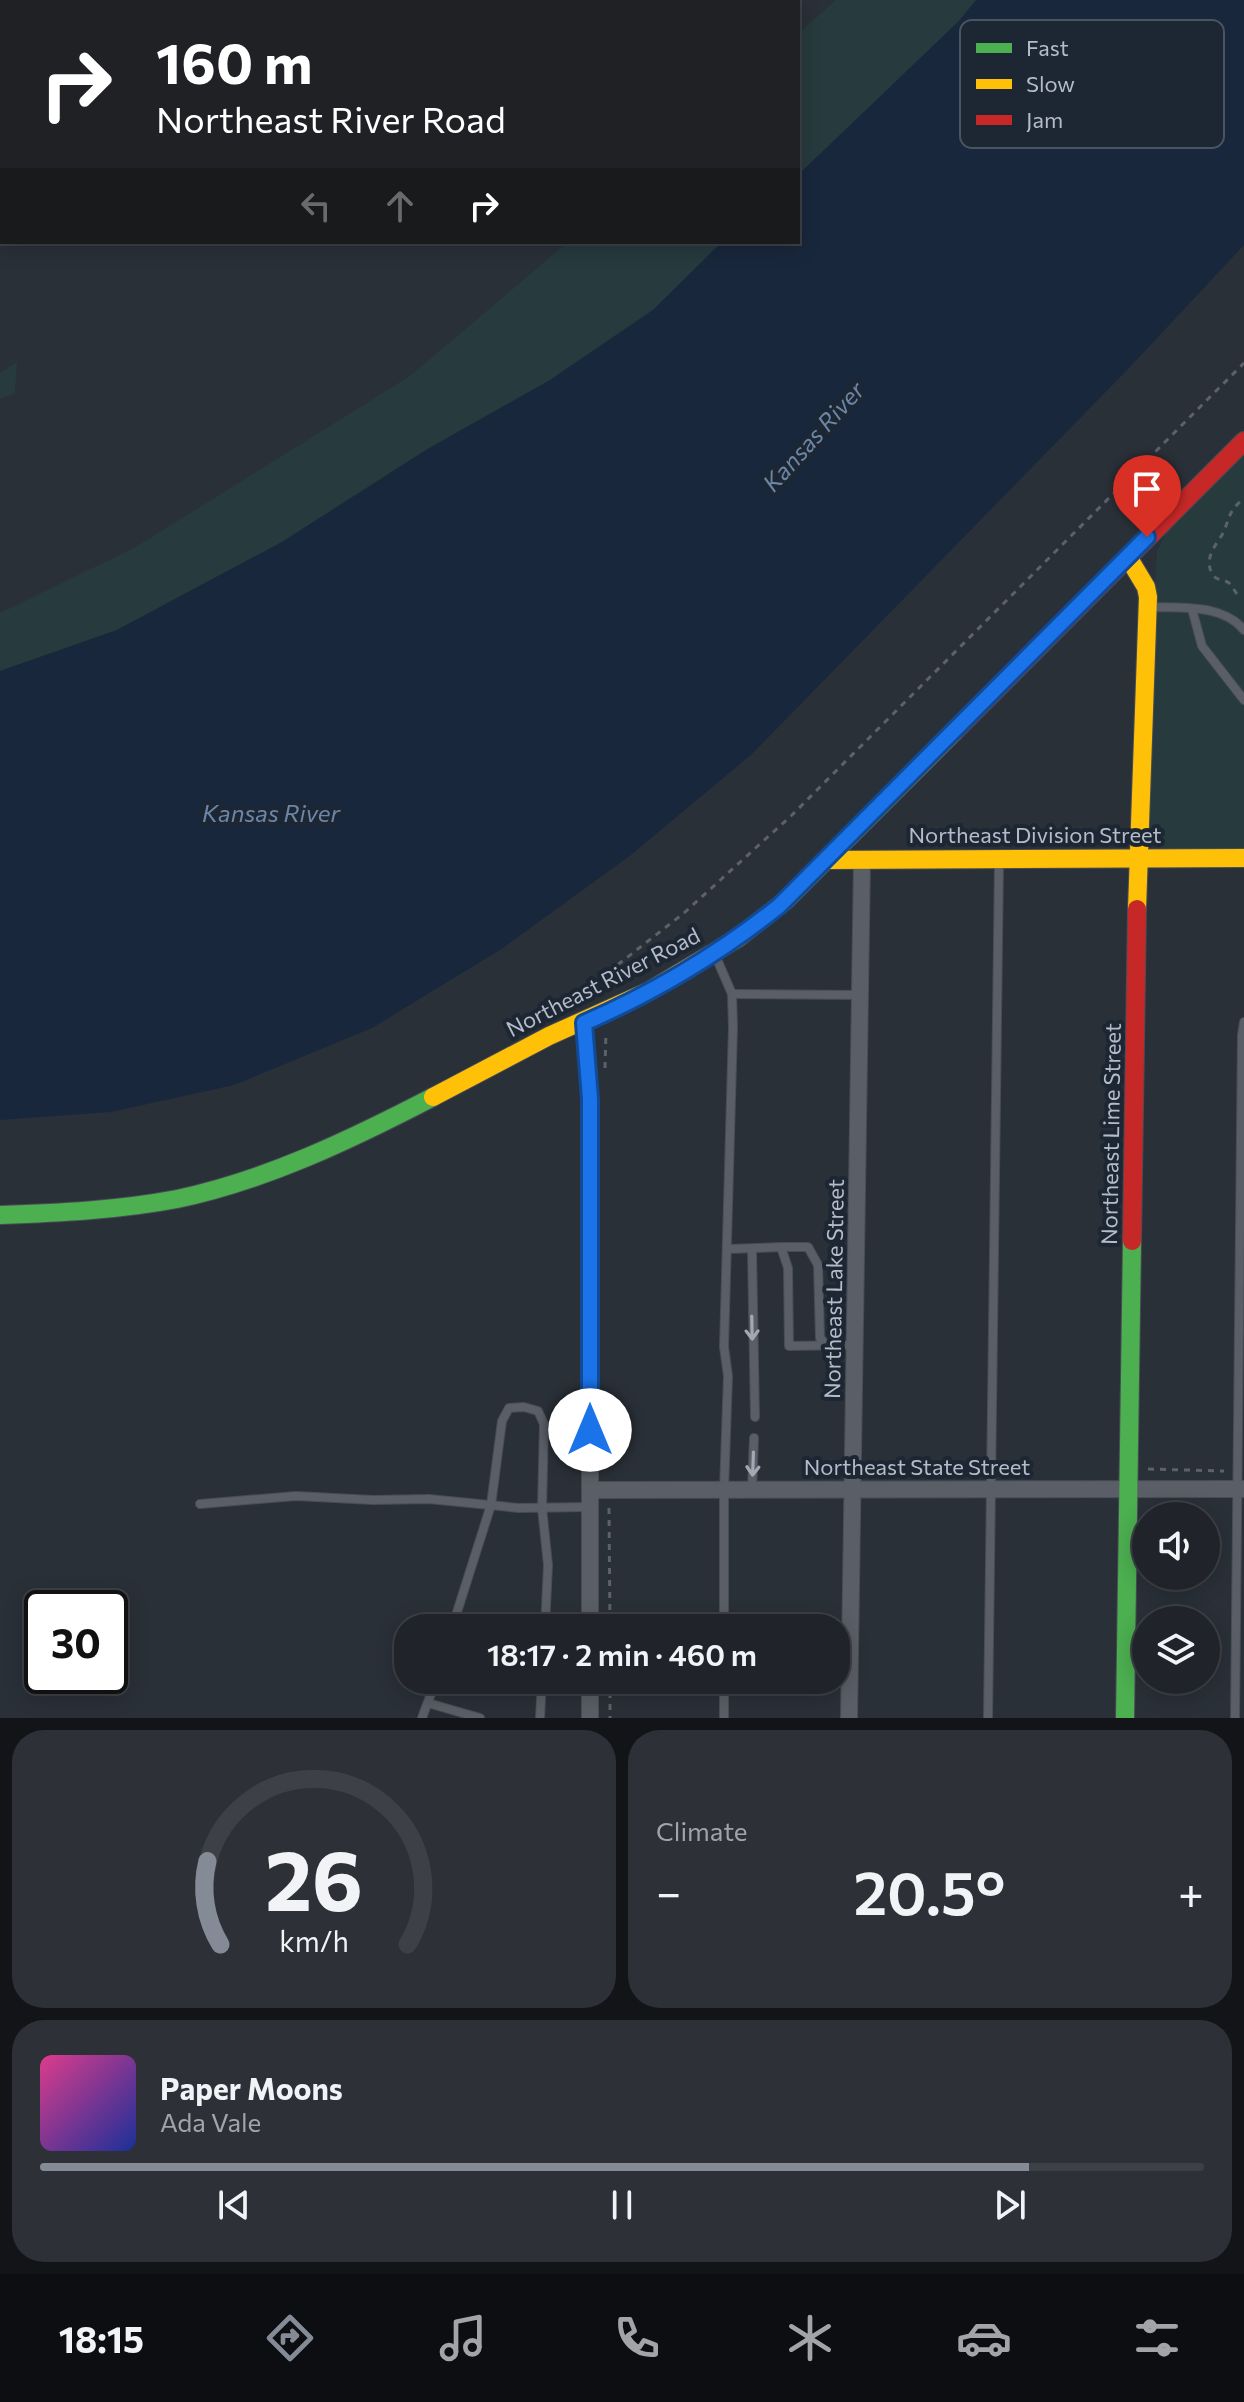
<!DOCTYPE html>
<html lang="en">
<head>
<meta charset="utf-8">
<style>
  :root { --surface:#20242a; --page:#2d3036; --text:#f1f3f6; --muted:#a2a4a8; --line:#3d4147; --accent:#848b96 }
  body { margin:0; font-family:Commissioner,sans-serif; background:var(--page); color:var(--text); height:100vh; display:flex; flex-direction:column; font-size:30px; white-space:nowrap }
  * { box-sizing:border-box; margin:0 }
  p { font-size:26px; color:var(--muted) }
  .icon { flex:none; width:44px; height:44px; fill:none; stroke:currentColor; stroke-width:2; stroke-linecap:round; stroke-linejoin:round }
  .map { position:relative; height:1718px; overflow:hidden }
  .panel { display:flex; flex-direction:column; gap:12px; padding:12px; background:#121417; flex:1 }
  .panel>* { flex:none }
  .top-card { position:absolute; left:0px; top:0px; width:800px; height:244px; box-shadow:0 4px 20px #0003,0 0 0 2px var(--line); background:#202124; color:#fff; overflow:hidden }
  .tools { position:absolute; left:1132px; top:1502px; display:grid; gap:16px }
  .tools a { display:grid; place-items:center; width:88px; height:88px; border-radius:50%; background:var(--surface); box-shadow:0 4px 20px #0003,0 0 0 2px var(--line); font-size:40px }
  .speed { position:absolute; left:24px; top:1590px; display:flex; gap:16px; font-size:40px; font-weight:700; text-align:center }
  .speed>* { display:grid; place-content:center; width:104px; height:104px; border-radius:50%; background:var(--surface); box-shadow:0 4px 20px #0003,0 0 0 2px var(--line); line-height:1 }
  .speed .limit { border:4px solid #111; border-radius:12px; background:#fff; color:#111 }
  .pin { position:absolute; display:grid; place-items:center; width:68px; height:68px; color:#fff; margin:-82px -34px; border-radius:50% 50% 50% 0; rotate:-45deg; box-shadow:0 0 8px #0007 }
  .pin .icon { rotate:45deg }
  .me { position:absolute; width:88px; margin:-44px; rotate:0deg; stroke-linejoin:round; filter:drop-shadow(0 0 6px #0008) }
  .turn { display:flex; align-items:center; gap:28px; height:168px; padding:0 24px; font-size:36px }
  .turn .icon { width:104px; height:104px; stroke-width:2.5 }
  .turn b { display:block; font-size:56px; line-height:68px }
  .lanes { display:flex; align-items:center; height:76px; padding:0 24px; background:#0003; justify-content:center; gap:40px; direction:ltr }
  .lanes .off { opacity:.35 }
  .big { font-size:60px; font-weight:600; line-height:1.1 }
  .panel .card { flex:1; display:flex; flex-direction:column; justify-content:center; gap:12px; min-width:0; padding:0 28px; border-radius:32px; background:var(--page) }
  .panel .dial { align-items:center; gap:0 }
  .dial svg { height:208px; overflow:visible; fill:none; stroke:var(--line); stroke-width:7; stroke-linecap:round; text-anchor:middle }
  .dial text { fill:var(--text); stroke:none }
  .song { display:flex; align-items:center; gap:24px }
  .cover { width:96px; height:96px; border-radius:12px; background:linear-gradient(135deg,hsl(330 70% 55%),hsl(230 70% 35%)) }
  .played { height:8px; border-radius:4px; background:linear-gradient(90deg,var(--accent) 85%,var(--line) 85%) }
  .keys { display:flex; justify-content:space-around; direction:ltr }
  .heat { display:flex; justify-content:space-between; align-items:center; font-size:44px; direction:ltr }
  .panel .tiles { flex:1; display:grid; gap:12px; grid-template-columns:1fr 1fr }
  .card:last-child { grid-column:span 2 }
  .trip { position:absolute; left:394px; top:1614px; width:456px; height:80px; border-radius:32px; background:var(--surface); box-shadow:0 4px 20px #0003,0 0 0 2px var(--line); font-weight:600; line-height:80px; text-align:center }
  .tab-bar { display:flex; height:128px; justify-content:space-around; align-items:center; background:#0d0e11; color:var(--muted) }
  .tab-bar .icon { width:56px; height:56px }
  .tab-bar .active { color:var(--accent) }
  .tab-bar b { font-size:36px; color:var(--text) }
  .map>svg:first-child { display:block }
  .green { fill:#273a3e }
  .water { fill:#19273c }
  .lines { fill:none; stroke-linecap:round; stroke-linejoin:round }
  .lane-casing { stroke:#484c55; stroke-width:10 }
  .street-casing { stroke:#484c55; stroke-width:18 }
  .fast-casing { stroke:#484c55; stroke-width:20 }
  .slow-casing { stroke:#484c55; stroke-width:20 }
  .jam-casing { stroke:#484c55; stroke-width:20 }
  .path { stroke:#5c6268; stroke-width:3; stroke-dasharray:6 6; stroke-linecap:butt }
  .lane { stroke:#5a5e66; stroke-width:8 }
  .street { stroke:#5a5e66; stroke-width:16 }
  .fast { stroke:#4caf50; stroke-width:18 }
  .slow { stroke:#ffc107; stroke-width:18 }
  .jam { stroke:#c62828; stroke-width:18 }
  .oneway { stroke:#a2a9b5 }
  .route-casing { stroke:#114b97; stroke-width:20 }
  .route { stroke:#1a73e8; stroke-width:14 }
  .labels { text-anchor:middle; stroke-width:8; stroke-linejoin:round; paint-order:stroke }
  .street-label { font-size:22px; fill:#b4bcc9; stroke:#1d2633 }
  .water-label { font-size:24px; font-style:italic; fill:#6d86a8; stroke:#1d2633 }
  .key { fill:#1d2633; stroke:#4a5360; stroke-width:2 }
  .key-label { font-size:22px; fill:#b4bcc9 }
</style>
</head>
<body>
<div class="map">
<svg width="1244" height="1718" viewBox="0 0 1244 1718">
  <rect width="100%" height="100%" fill="#2a3038"/>
  <g class="green">
    <polygon points="836,0 976,0 959,21 798,175 798,34"/>
    <polygon points="568,242 722,242 653,310 550,380 426,450 282,542 117,630 0,671 0,613 134,548 410,376"/>
    <polygon points="17,362 15,393 0,399 0,373"/>
    <polygon points="1244,453 1244,851 1164,851 1153,840 1150,829 1152,633 1157,552 1167,529"/>
  </g>
  <polygon class="water" points="976,0 1244,0 1244,245 1129,368 752,754 631,855 503,948 372,1028 234,1085 111,1112 0,1120 0,671 117,630 282,542 426,450 550,380 653,310 722,242 798,242 798,175 959,21"/>
  <g class="lines">
    <g class="lane-casing">
      <g id="lane">
        <polyline points="134,2 136,0"/>
        <polyline points="0,129 2,128"/>
        <path d="M1151,607C1182,608 1223,604 1244,630"/>
        <polyline points="1192,609 1202,646 1244,700"/>
        <polyline points="716,957 732,994 733,1027 724,1347 728,1376 724,1490 724,1628"/>
        <polyline points="732,994 859,995"/>
        <polyline points="781,1247 808,1247 818,1265 820,1338 827,1346"/>
        <polyline points="728,1249 781,1247 788,1268 789,1346 854,1345"/>
        <polyline points="752,1250 755,1417"/>
        <polyline points="752,1489 754,1438"/>
        <polyline points="200,1504 296,1496 373,1500 429,1499 519,1508 589,1507"/>
        <polyline points="452,1628 491,1505 502,1421 509,1408 524,1407 538,1411 544,1424 542,1508 548,1565 545,1628"/>
        <polyline points="428,1703 480,1718"/>
        <polyline points="422,1718 436,1680"/>
        <polyline points="540,1718 542,1680"/>
        <polyline points="724,1718 724,1680"/>
        <polyline points="988,1718 999,863"/>
        <polyline points="1235,1718 1242,1035 1244,1022"/>
      </g>
    </g>
    <g class="street-casing">
      <g id="street">
        <polyline points="584,1023 590,1099 590,1628"/>
        <polyline points="590,1490 1244,1489"/>
        <polyline points="590,1680 590,1718"/>
        <polyline points="849,1718 862,860"/>
      </g>
    </g>
    <g class="fast-casing">
      <g id="fast">
        <path d="M0,1215C59,1213 119,1210 177,1199C267,1180 352,1139 433,1097"/>
        <polyline points="1125,1718 1132,1241"/>
      </g>
    </g>
    <g class="slow-casing">
      <g id="slow">
        <polyline points="1128,557 1146,587 1148,597 1137,909"/>
        <polyline points="827,860 1244,858"/>
        <polyline points="433,1097 549,1036 649,991 738,938 785,901 954,732"/>
      </g>
    </g>
    <g class="jam-casing">
      <g id="jam">
        <polyline points="954,732 1244,441"/>
        <polyline points="1132,1241 1137,909"/>
      </g>
    </g>
    <g class="path">
      <path d="M1237,594C1234,590 1232,586 1229,583C1224,579 1217,581 1213,575C1203,560 1215,546 1222,535C1231,517 1226,514 1244,498"/>
      <polyline points="561,1009 684,913 792,815 1244,363"/>
      <polyline points="605,1068 606,1032"/>
      <polyline points="1148,1469 1224,1471"/>
      <polyline points="609,1508 610,1628"/>
      <polyline points="610,1680 610,1718"/>
    </g>
    <use href="#lane" class="lane"/>
    <use href="#street" class="street"/>
    <use href="#fast" class="fast"/>
    <use href="#slow" class="slow"/>
    <use href="#jam" class="jam"/>
  </g>
  <defs><path id="oneway-shaft" d="M-6 0H5M1.5-3L5.5 0L1.5 3" fill="none" stroke-width="1.6" stroke-linecap="round" stroke-linejoin="round" transform="scale(2)"/></defs>
  <g class="oneway">
    <use href="#oneway-shaft" transform="translate(752 1328) rotate(89)"/>
    <use href="#oneway-shaft" transform="translate(753 1464) rotate(92)"/>
  </g>
  <g class="lines">
    <g class="route-casing">
      <path id="route" d="M590,1430V1099L584,1023C653,993 720,953 779,906L1147,537"/>
    </g>
    <use href="#route" class="route"/>
  </g>
  <g class="labels">
    <g class="street-label">
      <text x="1035" y="843">Northeast Division Street</text>
      <text transform="translate(603 982) rotate(-27)" y="8">Northeast River Road</text>
      <text transform="translate(1111 1134) rotate(-89)" y="8">Northeast Lime Street</text>
      <text transform="translate(834 1289) rotate(-89)" y="8">Northeast Lake Street</text>
      <text x="917" y="1475">Northeast State Street</text>
    </g>
    <g class="water-label">
      <text transform="translate(814 437) rotate(-48)" y="8">Kansas River</text>
      <text x="271" y="822">Kansas River</text>
    </g>
  </g>
  <rect x="960" y="20" width="264" height="128" rx="12" class="key"/>
  <rect x="976" y="43" width="36" height="10" fill="#4caf50"/>
  <rect x="976" y="79" width="36" height="10" fill="#ffc107"/>
  <rect x="976" y="115" width="36" height="10" fill="#c62828"/>
  <g class="key-label">
    <text x="1026" y="56">Fast</text>
    <text x="1026" y="92">Slow</text>
    <text x="1026" y="128">Jam</text>
  </g>
</svg>
<div class="tools">
<a><svg class="icon" aria-label="sound" viewBox="0 0 24 24"><path d="M4 9h4l5-4v14l-5-4H4zM17 9q2 3 0 6"/></svg></a>
<a><svg class="icon" aria-label="layers" viewBox="0 0 24 24"><path d="M12 4l9 5-9 5-9-5zM3 14l9 5 9-5"/></svg></a>
</div>
<div class="speed"><div class="limit">30</div></div>
<div class="pin" style="left:1147px;top:537px;background:#d93025"><svg class="icon" aria-label="arrive" viewBox="0 0 24 24"><path d="M6 21V4h12l-3 4 3 4H6"/></svg></div>
<svg class="me" style="left:590px;top:1430px" viewBox="-20 -20 40 40"><circle r="19" fill="#fff"/><path d="M0-13L10 11 0 6-10 11z" fill="#1a73e8"/></svg>
<div class="trip">18:17 · 2 min · 460 m</div>
<div class="top-card">
<div class="turn"><svg class="icon" aria-label="right" viewBox="0 0 24 24"><path d="M7 20v-9h11M14 6l5 5-5 5"/></svg><div><b>160 m</b>Northeast River Road</div></div>
<div class="lanes"><svg class="icon off" aria-label="left" viewBox="0 0 24 24"><path d="M17 20v-9H6M10 6l-5 5 5 5"/></svg><svg class="icon off" aria-label="ahead" viewBox="0 0 24 24"><path d="M12 20V5M6 11l6-6 6 6"/></svg><svg class="icon" aria-label="right" viewBox="0 0 24 24"><path d="M7 20v-9h11M14 6l5 5-5 5"/></svg></div>
</div>
</div>
<section class="panel">
<div class="tiles">
<div class="card dial"><svg viewBox="0 0 100 80">
<path d="M14 69A42 42 0 1 1 86 69"/>
<path d="M14 69A42 42 0 0 1 9 37" stroke="#848b96"/>
<text x="50" y="56" font-size="32" font-weight="700">26</text>
<text x="50" y="72" font-size="11">km/h</text>
</svg></div>
<div class="card"><p>Climate</p>
<div class="heat"><a>−</a><b class="big">20.5°</b><a>+</a></div>
</div>
<div class="card">
<div class="song"><i class="cover"></i><div><b>Paper Moons</b><p>Ada Vale</p></div></div>
<div class="played"></div>
<div class="keys"><svg class="icon" aria-label="previous" viewBox="0 0 24 24"><path d="M18 5L8 12l10 7zM5 5v14"/></svg><svg class="icon" aria-label="pause" viewBox="0 0 24 24"><path d="M8 5v14M16 5v14"/></svg><svg class="icon" aria-label="next" viewBox="0 0 24 24"><path d="M6 5l10 7-10 7zM19 5v14"/></svg></div>
</div>
</div>
</section>
<nav class="tab-bar">
<b>18:15</b>
<svg class="icon active" aria-label="directions" viewBox="0 0 24 24"><path d="M12 3l9 9-9 9-9-9zM9 14v-3h6M13 9l2 2-2 2"/></svg>
<svg class="icon" aria-label="music" viewBox="0 0 24 24"><path d="M9 18V5l10-2v13"/><circle cx="6" cy="18" r="3"/><circle cx="16" cy="16" r="3"/></svg>
<svg class="icon" aria-label="phone" viewBox="0 0 24 24"><path d="M5 4h4l2 5-3 2q2 4 5 5l2-3 5 2v4C11 20 4 13 5 4z"/></svg>
<svg class="icon" aria-label="climate" viewBox="0 0 24 24"><path d="M12 3v18M4 7l16 10M4 17L20 7"/></svg>
<svg class="icon" aria-label="car" viewBox="0 0 24 24"><path d="M5 17H2v-5l4-1 3-4h7l3 4 3 1v5h-3M9 17h6M6 11h13"/><circle cx="7" cy="17" r="2"/><circle cx="17" cy="17" r="2"/></svg>
<svg class="icon" aria-label="filters" viewBox="0 0 24 24"><path d="M4 7h16M4 17h16"/><circle cx="9" cy="7" r="2"/><circle cx="15" cy="17" r="2"/></svg>
</nav>
</body>
</html>
